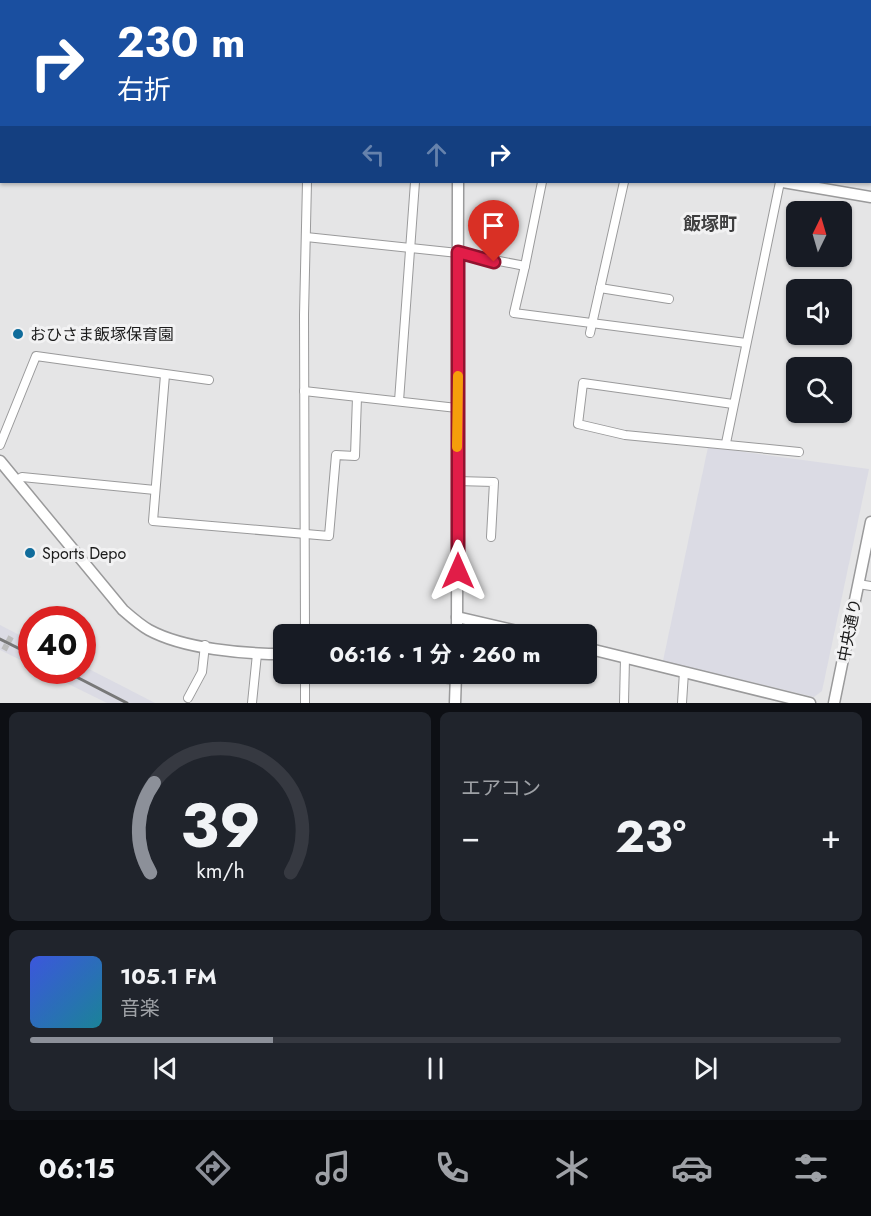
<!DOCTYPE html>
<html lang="ja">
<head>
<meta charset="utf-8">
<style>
  :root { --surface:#171b24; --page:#20242c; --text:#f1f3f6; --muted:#9ea1a6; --line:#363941; --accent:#8c9099 }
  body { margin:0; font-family:Jost,"Noto Sans JP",sans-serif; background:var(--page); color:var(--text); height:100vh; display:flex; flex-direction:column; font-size:22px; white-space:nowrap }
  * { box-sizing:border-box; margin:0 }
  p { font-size:20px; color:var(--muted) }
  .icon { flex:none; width:33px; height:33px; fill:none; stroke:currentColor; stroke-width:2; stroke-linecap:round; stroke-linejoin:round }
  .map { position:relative; height:703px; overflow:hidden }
  .panel { display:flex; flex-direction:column; gap:9px; padding:9px; background:#0d0f14; flex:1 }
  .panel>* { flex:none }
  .guide { position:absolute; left:0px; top:0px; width:872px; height:183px; box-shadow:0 2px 4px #0004; background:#1a4fa0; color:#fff; overflow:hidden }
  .needle { width:39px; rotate:5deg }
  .controls { position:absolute; left:786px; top:201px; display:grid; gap:12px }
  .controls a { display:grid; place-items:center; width:66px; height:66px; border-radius:9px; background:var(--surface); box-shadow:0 2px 4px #0004; font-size:30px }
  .speed { position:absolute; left:18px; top:606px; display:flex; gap:12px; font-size:30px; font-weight:700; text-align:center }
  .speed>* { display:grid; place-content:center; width:78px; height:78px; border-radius:50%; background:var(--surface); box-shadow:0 2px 4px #0004; line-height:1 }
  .speed .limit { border:9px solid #d22; background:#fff; color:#111 }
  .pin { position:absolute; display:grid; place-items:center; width:51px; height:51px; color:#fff; margin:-62px -26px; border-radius:50% 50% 50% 0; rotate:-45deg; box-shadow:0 0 6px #0007 }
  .pin .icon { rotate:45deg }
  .me { position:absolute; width:66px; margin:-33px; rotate:0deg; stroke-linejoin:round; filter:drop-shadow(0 0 4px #0008) }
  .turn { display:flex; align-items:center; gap:21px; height:126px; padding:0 18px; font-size:27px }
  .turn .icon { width:78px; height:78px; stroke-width:2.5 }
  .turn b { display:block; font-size:42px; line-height:51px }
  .lanes { display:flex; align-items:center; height:57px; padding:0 18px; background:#0003; justify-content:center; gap:30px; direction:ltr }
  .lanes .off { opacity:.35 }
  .big { font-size:45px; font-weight:700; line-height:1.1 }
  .panel .tile { flex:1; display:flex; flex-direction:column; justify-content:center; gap:9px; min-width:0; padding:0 21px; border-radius:9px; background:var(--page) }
  .panel .dial { align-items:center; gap:0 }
  .dial svg { height:156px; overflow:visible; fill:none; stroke:var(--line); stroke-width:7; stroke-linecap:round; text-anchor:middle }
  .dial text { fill:var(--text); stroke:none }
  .song { display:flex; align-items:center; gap:18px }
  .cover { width:72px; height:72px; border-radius:9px; background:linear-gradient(135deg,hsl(230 70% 55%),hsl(190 70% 35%)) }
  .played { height:6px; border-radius:3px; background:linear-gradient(90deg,var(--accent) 30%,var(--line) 30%) }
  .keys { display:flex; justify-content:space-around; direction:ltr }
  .heat { display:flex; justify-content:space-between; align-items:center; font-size:33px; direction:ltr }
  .panel .tiles { flex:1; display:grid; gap:9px; grid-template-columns:1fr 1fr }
  .tile:last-child { grid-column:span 2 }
  .trip { position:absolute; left:273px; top:624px; width:324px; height:60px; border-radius:9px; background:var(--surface); box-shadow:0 2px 4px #0004; font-weight:700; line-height:60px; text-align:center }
  .menu { display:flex; height:96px; justify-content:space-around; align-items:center; background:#090b0e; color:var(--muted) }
  .menu .icon { width:42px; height:42px }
  .menu .on { color:var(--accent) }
  .menu b { font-size:27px; color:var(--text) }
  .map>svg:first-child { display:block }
  .built { fill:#dbdbe4 }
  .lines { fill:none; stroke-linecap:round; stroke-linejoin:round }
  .pedestrian-tunnel { stroke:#bdbdbd; stroke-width:6; stroke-dasharray:6 3; stroke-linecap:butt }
  .minor-casing { stroke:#9a9a9b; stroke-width:10 }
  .tertiary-casing { stroke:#9a9a9b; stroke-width:13 }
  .minor { stroke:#fff; stroke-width:8 }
  .tertiary { stroke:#fff; stroke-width:10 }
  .rail { stroke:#787878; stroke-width:3 }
  .route-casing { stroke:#92132f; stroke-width:15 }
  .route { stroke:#e11d48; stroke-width:10 }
  .slow { stroke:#f59e0b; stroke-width:10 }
  .poi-dot { fill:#106c9b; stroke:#f2f2f3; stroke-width:2 }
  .labels { text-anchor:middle; stroke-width:6; stroke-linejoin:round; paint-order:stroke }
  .poi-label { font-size:16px; fill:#1b1b1b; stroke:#f2f2f3; text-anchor:start }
  .street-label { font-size:16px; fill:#1b1b1b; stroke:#f2f2f3 }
  .neighbourhood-label { font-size:18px; font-weight:bold; fill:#3e3e3f; stroke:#f2f2f3 }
</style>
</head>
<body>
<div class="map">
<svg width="871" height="703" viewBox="0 0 871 703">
  <rect width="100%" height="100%" fill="#e5e5e6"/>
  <g class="built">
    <polygon points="708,447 869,469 822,691 814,697 663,661"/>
    <polygon points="0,625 31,641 31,665 0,650"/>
    <polygon points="83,666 126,688 155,703 107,703 42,671 82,670"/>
  </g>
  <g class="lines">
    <polyline class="pedestrian-tunnel" points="4,650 12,635"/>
    <g class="minor-casing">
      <g id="minor">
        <polyline points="150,0 151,2"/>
        <polyline points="66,2 66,0"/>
        <polyline points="313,2 314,0"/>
        <polyline points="469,2 469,0"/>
        <polyline points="518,2 518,0"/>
        <polyline points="578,2 578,0"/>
        <polyline points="659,2 660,0"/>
        <polyline points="814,2 814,0"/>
        <polyline points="306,237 458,253 525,266 514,313 746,343"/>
        <polyline points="525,266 542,182"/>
        <polyline points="600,288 669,299"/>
        <polyline points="590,333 624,182"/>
        <polyline points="165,375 153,521 329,536 336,455 355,456 357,397"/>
        <polyline points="304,391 457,408"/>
        <polyline points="399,401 415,182"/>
        <polyline points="733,404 583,383 578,424 625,435 799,452"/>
        <polyline points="726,443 780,182"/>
        <polyline points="0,445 36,356 209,380"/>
        <polyline points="17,480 22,477 155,490"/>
        <polyline points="457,481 494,482 491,537"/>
        <polyline points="858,584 871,586"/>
        <polyline points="305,634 304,315 307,182"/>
        <polyline points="395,674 456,680"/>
        <polyline points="188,698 202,672 205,645"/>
        <polyline points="252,703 257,654"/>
        <polyline points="305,703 305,674"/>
        <polyline points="624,703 625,658"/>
        <polyline points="682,703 684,672"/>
      </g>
    </g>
    <g class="tertiary-casing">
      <g id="tertiary">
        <polyline points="0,73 2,74"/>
        <polyline points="783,182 871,197"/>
        <path d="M0,461L123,610C131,617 140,625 149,630C184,649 244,654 284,654"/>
        <polyline points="457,617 530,634"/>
        <polyline points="457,634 458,182"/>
        <polyline points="586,648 810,703"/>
        <polyline points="455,703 456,674"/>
        <polyline points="834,703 871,522"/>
      </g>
    </g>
    <use href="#minor" class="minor"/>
    <use href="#tertiary" class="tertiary"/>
    <g class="rail">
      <polyline points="0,639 32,655"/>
      <polyline points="63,670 127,703"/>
    </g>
  </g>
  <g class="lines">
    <g class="route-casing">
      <polyline id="route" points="458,571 458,252 494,262"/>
    </g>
    <use href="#route" class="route"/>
    <polyline class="slow" points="457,447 458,376"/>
  </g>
  <g class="poi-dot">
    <circle cx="18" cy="334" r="6"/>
    <circle cx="30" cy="553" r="6"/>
  </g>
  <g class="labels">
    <g class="poi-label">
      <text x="30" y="340">おひさま飯塚保育園</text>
      <text x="42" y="559">Sports Depo</text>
    </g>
    <g class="street-label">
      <text transform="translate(849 630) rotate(-79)" y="6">中央通り</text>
    </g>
    <g class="neighbourhood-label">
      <text x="710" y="230">飯塚町</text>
    </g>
  </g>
</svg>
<div class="controls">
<a><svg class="needle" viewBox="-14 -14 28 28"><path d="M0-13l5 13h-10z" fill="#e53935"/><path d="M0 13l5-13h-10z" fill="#9ea1a6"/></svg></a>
<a><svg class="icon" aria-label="sound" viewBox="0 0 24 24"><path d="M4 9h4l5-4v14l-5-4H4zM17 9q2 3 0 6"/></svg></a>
<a><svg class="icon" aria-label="search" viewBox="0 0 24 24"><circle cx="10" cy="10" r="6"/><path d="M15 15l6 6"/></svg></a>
</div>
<div class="speed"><div class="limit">40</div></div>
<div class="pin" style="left:494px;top:262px;background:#d93025"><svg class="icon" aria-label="arrive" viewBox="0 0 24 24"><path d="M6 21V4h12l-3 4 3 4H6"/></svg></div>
<svg class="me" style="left:458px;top:571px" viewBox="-20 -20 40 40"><path d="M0-17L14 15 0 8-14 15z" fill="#e11d48" stroke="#fff" stroke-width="4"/></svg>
<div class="trip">06:16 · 1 分 · 260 m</div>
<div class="guide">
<div class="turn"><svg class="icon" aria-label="right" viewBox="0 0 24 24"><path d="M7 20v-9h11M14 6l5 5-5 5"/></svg><div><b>230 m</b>右折</div></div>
<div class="lanes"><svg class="icon off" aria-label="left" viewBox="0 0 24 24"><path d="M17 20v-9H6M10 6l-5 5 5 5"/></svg><svg class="icon off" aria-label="ahead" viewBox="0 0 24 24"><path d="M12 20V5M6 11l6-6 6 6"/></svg><svg class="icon" aria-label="right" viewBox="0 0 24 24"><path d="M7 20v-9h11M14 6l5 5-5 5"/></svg></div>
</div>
</div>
<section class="panel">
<div class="tiles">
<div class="tile dial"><svg viewBox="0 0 100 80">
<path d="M14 69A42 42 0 1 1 86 69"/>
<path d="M14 69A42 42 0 0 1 16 23" stroke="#8c9099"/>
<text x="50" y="56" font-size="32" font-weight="700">39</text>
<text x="50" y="72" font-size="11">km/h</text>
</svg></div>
<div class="tile"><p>エアコン</p>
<div class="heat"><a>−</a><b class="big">23°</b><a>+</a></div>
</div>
<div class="tile">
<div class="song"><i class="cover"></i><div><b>105.1 FM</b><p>音楽</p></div></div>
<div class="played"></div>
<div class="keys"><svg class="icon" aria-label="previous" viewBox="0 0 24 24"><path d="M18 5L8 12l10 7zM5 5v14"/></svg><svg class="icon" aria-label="pause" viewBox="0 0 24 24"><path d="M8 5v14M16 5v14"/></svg><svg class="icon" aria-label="next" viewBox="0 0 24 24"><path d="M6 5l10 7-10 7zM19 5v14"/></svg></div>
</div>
</div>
</section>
<nav class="menu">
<b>06:15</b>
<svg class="icon on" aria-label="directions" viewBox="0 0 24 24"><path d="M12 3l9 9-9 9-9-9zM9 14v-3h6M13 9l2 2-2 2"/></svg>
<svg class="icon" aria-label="music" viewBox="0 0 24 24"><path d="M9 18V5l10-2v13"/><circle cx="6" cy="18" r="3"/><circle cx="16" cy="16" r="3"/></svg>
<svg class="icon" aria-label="phone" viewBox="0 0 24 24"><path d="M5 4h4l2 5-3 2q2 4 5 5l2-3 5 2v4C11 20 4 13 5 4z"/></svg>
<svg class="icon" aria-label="climate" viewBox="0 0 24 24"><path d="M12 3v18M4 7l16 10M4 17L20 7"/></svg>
<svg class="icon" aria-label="car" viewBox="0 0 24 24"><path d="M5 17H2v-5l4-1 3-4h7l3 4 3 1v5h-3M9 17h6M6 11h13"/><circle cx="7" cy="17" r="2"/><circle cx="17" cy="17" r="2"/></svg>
<svg class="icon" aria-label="filters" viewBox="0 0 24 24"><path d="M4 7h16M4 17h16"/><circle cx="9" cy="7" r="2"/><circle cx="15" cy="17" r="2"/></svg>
</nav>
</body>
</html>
